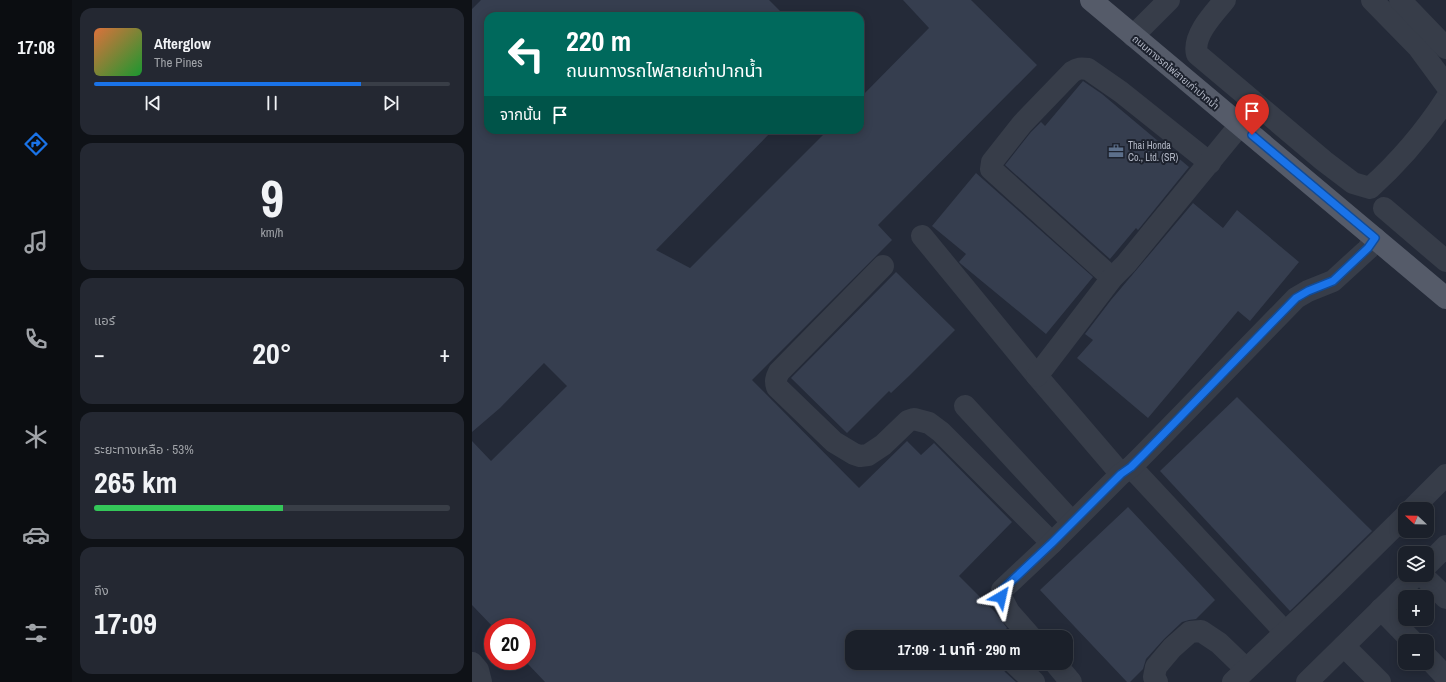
<!DOCTYPE html>
<html lang="th">
<head>
<meta charset="utf-8">
<style>
  :root { --surface:#1b202a; --page:#242832; --text:#f1f3f6; --muted:#a0a3a8; --line:#393e47; --accent:#1a73e8 }
  body { margin:0; font-family:"Archivo Narrow","Noto Sans Thai",sans-serif; background:var(--page); color:var(--text); height:100vh; display:flex; flex-direction:column; font-size:15px; white-space:nowrap }
  * { box-sizing:border-box; margin:0 }
  p { font-size:13px; color:var(--muted) }
  .icon { flex:none; width:22px; height:22px; fill:none; stroke:currentColor; stroke-width:2; stroke-linecap:round; stroke-linejoin:round }
  .map { position:relative; flex:1; overflow:hidden }
  .side { display:flex; flex-direction:column; gap:8px; padding:8px; background:#0f1217; width:400px }
  .side>* { flex:none }
  .guide { position:absolute; left:12px; top:12px; width:380px; height:122px; border-radius:12px; box-shadow:0 2px 10px #0003,0 0 0 1px var(--line); background:#00695c; color:#fff; overflow:hidden }
  .needle { width:26px; rotate:292deg }
  .controls { position:absolute; left:926px; top:502px; display:grid; gap:8px }
  .controls a { display:grid; place-items:center; width:36px; height:36px; border-radius:8px; background:var(--surface); box-shadow:0 2px 10px #0003,0 0 0 1px var(--line); font-size:20px }
  .speed { position:absolute; left:12px; top:618px; display:flex; gap:8px; font-size:20px; font-weight:700; text-align:center }
  .speed>* { display:grid; place-content:center; width:52px; height:52px; border-radius:50%; background:var(--surface); box-shadow:0 2px 10px #0003,0 0 0 1px var(--line); line-height:1 }
  .speed .limit { border:6px solid #d22; background:#fff; color:#111 }
  .pin { position:absolute; display:grid; place-items:center; width:34px; height:34px; color:#fff; margin:-41px -17px; border-radius:50% 50% 50% 0; rotate:-45deg; box-shadow:0 0 4px #0007 }
  .pin .icon { rotate:45deg }
  .me { position:absolute; width:44px; margin:-22px; rotate:36deg; stroke-linejoin:round; filter:drop-shadow(0 0 3px #0008) }
  .turn { display:flex; align-items:center; gap:14px; height:84px; padding:0 16px; font-size:18px }
  .turn .icon { width:52px; height:52px; stroke-width:2.5 }
  .turn b { display:block; font-size:28px; line-height:34px }
  .then { display:flex; align-items:center; height:38px; padding:0 16px; background:#0003; gap:8px; font-size:15px }
  .big { font-size:30px; font-weight:700; line-height:1.1 }
  .side .card { flex:1; display:flex; flex-direction:column; justify-content:center; gap:6px; min-width:0; padding:0 14px; border-radius:12px; background:var(--page) }
  .side .dial { align-items:center; gap:0 }
  .dial b { font-size:52px; line-height:1 }
  .song { display:flex; align-items:center; gap:12px }
  .cover { width:48px; height:48px; border-radius:6px; background:linear-gradient(135deg,hsl(20 70% 55%),hsl(130 70% 35%)) }
  .played { height:4px; border-radius:2px; background:linear-gradient(90deg,var(--accent) 75%,var(--line) 75%) }
  .keys { display:flex; justify-content:space-around; direction:ltr }
  .heat { display:flex; justify-content:space-between; align-items:center; font-size:22px; direction:ltr }
  .charge { height:6px; border-radius:3px; background:linear-gradient(90deg,#34c759 53%,var(--line) 0) }
  .trip { position:absolute; left:373px; top:630px; width:228px; height:40px; border-radius:12px; background:var(--surface); box-shadow:0 2px 10px #0003,0 0 0 1px var(--line); font-weight:700; line-height:40px; text-align:center }
  main { display:flex; flex:1; min-height:0 }
  .menu { display:flex; flex-direction:column; width:72px; justify-content:space-around; align-items:center; background:#0b0d11; color:var(--muted) }
  .menu .icon { width:28px; height:28px }
  .menu .current { color:var(--accent) }
  .menu b { font-size:18px; color:var(--text) }
  .map>svg:first-child { display:block }
  .building { fill:#363e4f }
  .lines { fill:none; stroke-linecap:round; stroke-linejoin:round }
  .minor { stroke:#373d49; stroke-width:22 }
  .major { stroke:#555b69; stroke-width:22 }
  .route-casing { stroke:#114b97; stroke-width:10 }
  .route { stroke:#1a73e8; stroke-width:7 }
  .labels { text-anchor:middle; stroke-width:4; stroke-linejoin:round; paint-order:stroke }
  .street-label { font-size:10px; fill:#b2b7c5; stroke:#1d222e }
  .poi-label { font-size:10px; fill:#b2b7c5; stroke:#1d222e; text-anchor:start }
</style>
</head>
<body>
<main>
<nav class="menu">
<b>17:08</b>
<svg class="icon current" aria-label="directions" viewBox="0 0 24 24"><path d="M12 3l9 9-9 9-9-9zM9 14v-3h6M13 9l2 2-2 2"/></svg>
<svg class="icon" aria-label="music" viewBox="0 0 24 24"><path d="M9 18V5l10-2v13"/><circle cx="6" cy="18" r="3"/><circle cx="16" cy="16" r="3"/></svg>
<svg class="icon" aria-label="phone" viewBox="0 0 24 24"><path d="M5 4h4l2 5-3 2q2 4 5 5l2-3 5 2v4C11 20 4 13 5 4z"/></svg>
<svg class="icon" aria-label="climate" viewBox="0 0 24 24"><path d="M12 3v18M4 7l16 10M4 17L20 7"/></svg>
<svg class="icon" aria-label="car" viewBox="0 0 24 24"><path d="M5 17H2v-5l4-1 3-4h7l3 4 3 1v5h-3M9 17h6M6 11h13"/><circle cx="7" cy="17" r="2"/><circle cx="17" cy="17" r="2"/></svg>
<svg class="icon" aria-label="filters" viewBox="0 0 24 24"><path d="M4 7h16M4 17h16"/><circle cx="9" cy="7" r="2"/><circle cx="15" cy="17" r="2"/></svg>
</nav>
<section class="side">
<div class="card">
<div class="song"><i class="cover"></i><div><b>Afterglow</b><p>The Pines</p></div></div>
<div class="played"></div>
<div class="keys"><svg class="icon" aria-label="previous" viewBox="0 0 24 24"><path d="M18 5L8 12l10 7zM5 5v14"/></svg><svg class="icon" aria-label="pause" viewBox="0 0 24 24"><path d="M8 5v14M16 5v14"/></svg><svg class="icon" aria-label="next" viewBox="0 0 24 24"><path d="M6 5l10 7-10 7zM19 5v14"/></svg></div>
</div>
<div class="card dial"><b>9</b><p>km/h</p></div>
<div class="card"><p>แอร์</p>
<div class="heat"><a>−</a><b class="big">20°</b><a>+</a></div>
</div>
<div class="card"><p>ระยะทางเหลือ · 53%</p><b class="big">265 km</b><div class="charge"></div></div>
<div class="card"><p>ถึง</p><b class="big">17:09</b></div>
</section>
<div class="map">
<svg width="974" height="682" viewBox="0 0 974 682">
  <rect width="100%" height="100%" fill="#242a38"/>
  <g class="building">
    <polygon points="9,0 297,0 313,16 16,16 16,130 301,130 184,250 218,268 356,130 388,130 388,98 457,28 431,0 499,0 565,65 406,225 420,240 280,380 387,488 435,441 449,455 462,443 540,522 487,576 523,612 535,628 526,637 380,637 380,663 528,663 533,672 544,682 73,682 55,663 55,627 21,627 0,605 0,441 19,461 95,386 72,363 28,408 0,432 0,9"/>
    <polygon points="611,81 630,94 717,167 666,230 664,228 638,259 533,165 559,132 569,122 573,126"/>
    <polygon points="504,173 621,277 574,334 489,264 487,262 494,254 460,226"/>
    <polygon points="721,203 751,228 765,210 827,262 778,321 766,311 676,418 605,358 621,340 613,334 639,300"/>
    <polygon points="424,272 483,330 437,376 419,393 417,391 375,433 319,378"/>
    <polygon points="765,397 900,531 818,611 688,471"/>
    <polygon points="656,507 743,600 724,619 717,620 710,622 692,639 674,659 671,669 658,682 655,682 568,590"/>
  </g>
  <g class="lines">
    <g class="minor">
      <path d="M753,0C742,13 720,36 725,54L852,161L881,183L898,188C928,161 952,133 974,99"/>
      <polyline points="900,0 946,47 974,85"/>
      <polyline points="928,0 974,48"/>
      <polyline points="661,36 697,0"/>
      <polyline points="912,208 974,261"/>
      <polyline points="450,236 565,376 649,474"/>
      <path d="M411,266L307,372C304,378 303,381 305,387L362,442L382,454L388,456L396,455L411,445L436,421L442,419L457,423L469,432L580,543"/>
      <path d="M640,278L519,169L520,162L550,124L600,72C606,68 609,68 616,69L649,92L738,163"/>
      <polyline points="565,376 640,278 654,264 768,125"/>
      <polyline points="493,406 600,522"/>
      <polyline points="659,467 813,632"/>
      <polyline points="940,509 974,475"/>
      <polyline points="955,565 974,546"/>
      <polyline points="950,575 974,598"/>
      <polyline points="909,609 940,641"/>
      <polyline points="559,637 537,612 529,597 530,590 580,543 649,474 659,467 673,453 824,298 836,291 861,281 896,249 903,238"/>
      <polyline points="872,646 908,682"/>
      <polyline points="955,657 974,677"/>
      <polyline points="0,663 6,670 9,682"/>
      <polyline points="542,663 562,682"/>
      <polyline points="583,663 599,682"/>
      <polyline points="685,682 682,677 684,667 700,648 718,632 729,631 747,643 774,669"/>
      <polyline points="761,682 860,588 933,516"/>
      <polyline points="835,682 944,575"/>
    </g>
    <polyline class="major" points="619,0 974,298"/>
  </g>
  <g class="lines">
    <g class="route-casing">
      <polyline id="route" points="529,597 530,590 580,543 649,474 659,467 673,453 824,298 836,291 861,281 896,248 903,238 780,135"/>
    </g>
    <use href="#route" class="route"/>
  </g>
  <defs>
    <g id="office-bare" transform="scale(1.2)"><path d="M-6-3h4V-5.5h4V-3h4V5H-6ZM-1-4.5V-3h2v-1.5ZM-6 0V1H6V0Z" fill="#5c6f8a" stroke="#1d222e" stroke-width="2.5" paint-order="stroke"/></g>
  </defs>
  <g fill-rule="evenodd">
    <use href="#office-bare" x="644" y="151"/>
  </g>
  <g class="labels">
    <g class="street-label">
      <text transform="translate(704 72) rotate(40)" y="4">ถนนทางรถไฟสายเก่าปากน้ำ</text>
    </g>
    <g class="poi-label">
      <text x="656" y="149">Thai Honda<tspan x="656" dy="12">Co., Ltd. (SR)</tspan></text>
    </g>
  </g>
</svg>
<div class="controls">
<a><svg class="needle" viewBox="-14 -14 28 28"><path d="M0-13l5 13h-10z" fill="#e53935"/><path d="M0 13l5-13h-10z" fill="#a0a3a8"/></svg></a>
<a><svg class="icon" aria-label="layers" viewBox="0 0 24 24"><path d="M12 4l9 5-9 5-9-5zM3 14l9 5 9-5"/></svg></a>
<a>+</a>
<a>−</a>
</div>
<div class="speed"><div class="limit">20</div></div>
<div class="pin" style="left:780px;top:135px;background:#d93025"><svg class="icon" aria-label="arrive" viewBox="0 0 24 24"><path d="M6 21V4h12l-3 4 3 4H6"/></svg></div>
<svg class="me" style="left:529px;top:597px" viewBox="-20 -20 40 40"><path d="M0-17L14 15 0 8-14 15z" fill="#1a73e8" stroke="#fff" stroke-width="4"/></svg>
<div class="trip">17:09 · 1 นาที · 290 m</div>
<div class="guide">
<div class="turn"><svg class="icon" aria-label="left" viewBox="0 0 24 24"><path d="M17 20v-9H6M10 6l-5 5 5 5"/></svg><div><b>220 m</b>ถนนทางรถไฟสายเก่าปากน้ำ</div></div>
<div class="then">จากนั้น<svg class="icon" aria-label="arrive" viewBox="0 0 24 24"><path d="M6 21V4h12l-3 4 3 4H6"/></svg></div>
</div>
</div>
</main>
</body>
</html>
